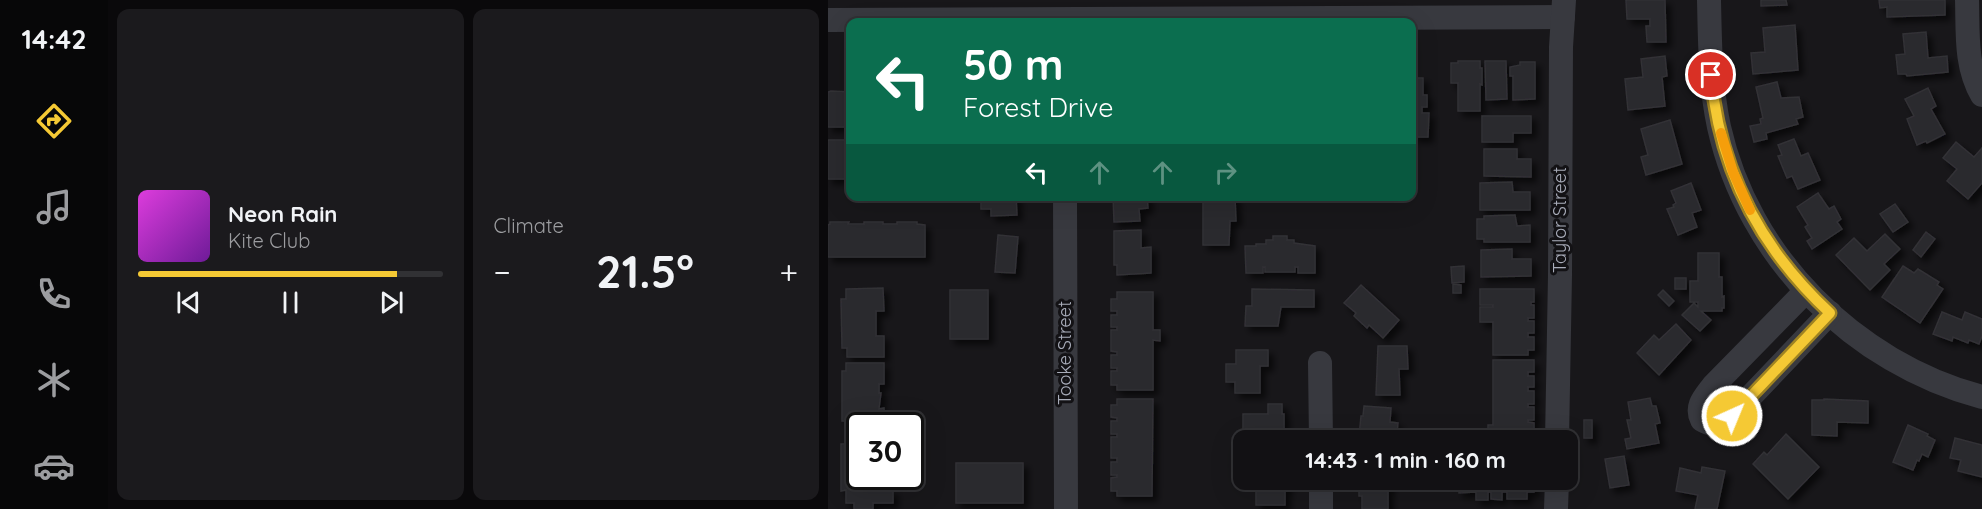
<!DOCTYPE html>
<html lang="en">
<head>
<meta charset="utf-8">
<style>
  :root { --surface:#121114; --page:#1b1a1d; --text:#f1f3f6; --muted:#9c9da0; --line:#313134; --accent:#f5c934 }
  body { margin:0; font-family:Quicksand,sans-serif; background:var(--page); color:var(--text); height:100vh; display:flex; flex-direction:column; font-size:22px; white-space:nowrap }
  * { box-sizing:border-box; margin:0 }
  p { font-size:20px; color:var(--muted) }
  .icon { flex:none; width:33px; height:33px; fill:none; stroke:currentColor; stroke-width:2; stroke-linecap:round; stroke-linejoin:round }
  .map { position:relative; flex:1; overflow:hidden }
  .panel { display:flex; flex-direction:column; gap:9px; padding:9px; background:#0a090b; width:720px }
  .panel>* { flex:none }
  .hud { position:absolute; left:18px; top:18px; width:570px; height:183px; border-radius:12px; box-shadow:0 6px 24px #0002,0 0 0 2px var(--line); background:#0b6e4f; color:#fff; overflow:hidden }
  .speed { position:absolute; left:18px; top:412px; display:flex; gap:12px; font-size:30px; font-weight:700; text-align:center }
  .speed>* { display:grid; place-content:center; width:78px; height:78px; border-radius:50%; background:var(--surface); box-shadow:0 6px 24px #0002,0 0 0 2px var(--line); line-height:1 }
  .speed .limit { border:3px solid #111; border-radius:9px; background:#fff; color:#111 }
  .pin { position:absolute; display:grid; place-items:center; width:51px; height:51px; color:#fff; margin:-26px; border:3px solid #fff; border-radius:50%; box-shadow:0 2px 6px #0007 }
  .me { position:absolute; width:66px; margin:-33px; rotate:44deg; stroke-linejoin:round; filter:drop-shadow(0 0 4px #0008) }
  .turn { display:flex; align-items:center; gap:21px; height:126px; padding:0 18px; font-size:27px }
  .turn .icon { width:78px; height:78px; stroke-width:2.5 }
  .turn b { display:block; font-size:42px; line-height:51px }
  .lanes { display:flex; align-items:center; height:57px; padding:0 18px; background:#0003; justify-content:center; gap:30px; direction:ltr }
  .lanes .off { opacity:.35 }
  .big { font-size:45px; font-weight:700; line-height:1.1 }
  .panel .widget { flex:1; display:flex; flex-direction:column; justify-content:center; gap:9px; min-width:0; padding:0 21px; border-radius:12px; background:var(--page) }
  .song { display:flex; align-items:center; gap:18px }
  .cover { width:72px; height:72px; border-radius:9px; background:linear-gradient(135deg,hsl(300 70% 55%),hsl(280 70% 35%)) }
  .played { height:6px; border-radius:3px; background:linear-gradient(90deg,var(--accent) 85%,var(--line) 85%) }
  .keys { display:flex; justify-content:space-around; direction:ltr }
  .heat { display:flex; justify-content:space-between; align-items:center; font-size:33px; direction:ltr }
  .panel .tiles { flex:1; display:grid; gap:9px; grid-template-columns:repeat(2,1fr) }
  .trip { position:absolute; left:405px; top:430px; width:345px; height:60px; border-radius:12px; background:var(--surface); box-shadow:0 6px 24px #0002,0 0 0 2px var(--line); font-weight:700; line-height:60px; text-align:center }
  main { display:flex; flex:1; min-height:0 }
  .menu { display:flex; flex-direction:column; width:108px; justify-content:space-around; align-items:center; background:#070708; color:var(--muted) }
  .menu .icon { width:42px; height:42px }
  .menu .active { color:var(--accent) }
  .menu b { font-size:27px; color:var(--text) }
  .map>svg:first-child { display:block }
  .building { fill:#2b2a2e; stroke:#323136; stroke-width:1.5; filter:url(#shadow) }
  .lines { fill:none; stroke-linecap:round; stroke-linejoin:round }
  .minor { stroke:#38393f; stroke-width:24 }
  .route-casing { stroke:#9f8322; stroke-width:15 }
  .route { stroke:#f5c934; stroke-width:10 }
  .slow { stroke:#f59e0b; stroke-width:10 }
  .labels { text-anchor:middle; stroke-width:6; stroke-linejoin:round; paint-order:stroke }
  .street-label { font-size:18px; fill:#a9adba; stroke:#131215 }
</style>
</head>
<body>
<main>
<nav class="menu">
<b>14:42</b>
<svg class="icon active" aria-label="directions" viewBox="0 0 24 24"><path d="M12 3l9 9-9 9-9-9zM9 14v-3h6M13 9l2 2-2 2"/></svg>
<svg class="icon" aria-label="music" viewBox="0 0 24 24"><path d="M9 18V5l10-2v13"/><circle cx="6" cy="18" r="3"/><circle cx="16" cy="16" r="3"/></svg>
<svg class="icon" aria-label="phone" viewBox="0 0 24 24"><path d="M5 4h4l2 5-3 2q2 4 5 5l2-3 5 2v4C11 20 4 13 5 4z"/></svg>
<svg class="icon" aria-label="climate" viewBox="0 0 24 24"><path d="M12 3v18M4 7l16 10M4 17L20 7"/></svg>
<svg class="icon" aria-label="car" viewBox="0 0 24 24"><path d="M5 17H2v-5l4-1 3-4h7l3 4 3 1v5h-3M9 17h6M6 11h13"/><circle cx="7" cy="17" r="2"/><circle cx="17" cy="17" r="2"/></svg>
</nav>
<section class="panel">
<div class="tiles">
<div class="widget">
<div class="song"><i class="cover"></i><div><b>Neon Rain</b><p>Kite Club</p></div></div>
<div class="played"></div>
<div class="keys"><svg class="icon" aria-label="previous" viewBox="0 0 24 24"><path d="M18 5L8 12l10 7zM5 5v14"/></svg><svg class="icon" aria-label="pause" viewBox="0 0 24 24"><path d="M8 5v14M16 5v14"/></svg><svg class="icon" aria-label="next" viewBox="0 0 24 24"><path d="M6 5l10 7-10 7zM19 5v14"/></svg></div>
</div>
<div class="widget"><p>Climate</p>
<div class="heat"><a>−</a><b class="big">21.5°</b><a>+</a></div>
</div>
</div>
</section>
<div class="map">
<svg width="1154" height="509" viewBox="0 0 1154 509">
  <defs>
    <filter id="shadow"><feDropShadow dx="5" dy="5" stdDeviation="3" flood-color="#0009"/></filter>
  </defs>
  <rect width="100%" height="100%" fill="#18171a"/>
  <g class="building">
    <polygon points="798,0 837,0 838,42 819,42 818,26 822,26 822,19 799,19"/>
    <polygon points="933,0 958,0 959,5 933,6"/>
    <polygon points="1051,0 1117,0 1117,15 1059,17 1059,7 1052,8"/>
    <polygon points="967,25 970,70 925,74 923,53 937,52 935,28"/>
    <polygon points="1098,32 1100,58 1119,56 1120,72 1079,76 1078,74 1070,74 1068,55 1077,54 1075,34"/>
    <polygon points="837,56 839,76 834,77 837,106 800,110 797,79 815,77 813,59"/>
    <polygon points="630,61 652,61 652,68 654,68 654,85 652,84 652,111 630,111 630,83 623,83 623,63 630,63"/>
    <polygon points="657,61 678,61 679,99 658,100"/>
    <polygon points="692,62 707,62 707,99 685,100 685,76 682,76 682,67 692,65"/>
    <polygon points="584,78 595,78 595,95 599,95 599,107 594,107 594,113 601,113 600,137 584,137"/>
    <polygon points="949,82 953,98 971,97 975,117 968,119 970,124 938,133 939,139 926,142 922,126 933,124 932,119 935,118 928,87"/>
    <polygon points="1100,88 1108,106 1103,109 1117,134 1099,143 1098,141 1089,145 1079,119 1086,116 1077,99"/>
    <polygon points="3,91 22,92 22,127 0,127 0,92"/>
    <polygon points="654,116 703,116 703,133 685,133 685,142 654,142"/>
    <polygon points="842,120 854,164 818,175 813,157 820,155 813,129"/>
    <polygon points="966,139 973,156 980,153 992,180 970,189 964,176 959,178 950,156 954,155 950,145"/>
    <polygon points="0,140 22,140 21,179 0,179"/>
    <polygon points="1128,142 1146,157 1154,148 1154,183 1140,199 1119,181 1129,169 1115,158"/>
    <polygon points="656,149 689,149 689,159 703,159 703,177 656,176"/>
    <polygon points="684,182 685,192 702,192 702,210 652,210 652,183"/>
    <polygon points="863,183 873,210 864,213 869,227 850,235 839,209 846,207 845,205 848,203 843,191"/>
    <polygon points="990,193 1001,209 1006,206 1013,219 1009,222 1014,229 984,249 979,241 984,238 977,227 980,225 969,207"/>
    <polygon points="153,196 188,196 189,215 163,216 163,209 153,209"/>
    <polygon points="285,196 319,196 320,208 311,209 312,221 286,222"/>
    <polygon points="375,196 407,197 408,221 402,221 401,245 375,245"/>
    <polygon points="1067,204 1080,222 1065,232 1052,214"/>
    <polygon points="687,215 689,226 702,225 702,242 656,242 656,239 649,239 649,219 656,219 656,216"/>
    <polygon points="2,222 21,222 20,224 36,224 36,222 55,222 55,224 69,224 69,222 89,222 89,224 97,225 97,257 0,257 0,225 2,224"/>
    <polygon points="313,230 313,248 323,247 323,273 289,275 289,265 286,265 286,231"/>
    <polygon points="1098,232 1107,239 1093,257 1085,250"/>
    <polygon points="1057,234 1072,249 1056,264 1062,270 1042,290 1008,255 1026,238 1039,251"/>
    <polygon points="170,235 190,237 187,273 167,272"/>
    <polygon points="445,236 459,236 459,240 466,240 466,243 487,246 487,273 470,273 470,267 467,267 467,272 437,272 437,267 435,267 435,273 418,273 417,246 428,246 428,244 438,244 438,240 445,240"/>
    <polygon points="684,249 684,259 703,259 703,276 653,277 653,250"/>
    <polygon points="870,253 891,253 891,277 894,277 894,297 896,296 896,308 894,308 894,311 873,311 883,320 872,331 854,315 866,303 870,307 870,302 862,302 862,281 870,281"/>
    <polygon points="636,266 636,282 624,283 623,267"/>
    <polygon points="1075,266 1086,273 1090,269 1111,282 1109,285 1115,289 1092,323 1054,297"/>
    <rect x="847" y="278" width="11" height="11"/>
    <polygon points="625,284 633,285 633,293 625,293"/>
    <polygon points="533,285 571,320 555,338 541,325 539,328 526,316 528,313 516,303"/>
    <polygon points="55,288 56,311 48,311 48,336 56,336 56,357 19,357 19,348 14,348 13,299 18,299 18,289"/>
    <polygon points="424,289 486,290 486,307 453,307 450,326 417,326 418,306 424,306"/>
    <polygon points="652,289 706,289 706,302 703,302 703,305 706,305 706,318 700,318 700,321 706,321 706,333 700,333 700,337 706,337 706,350 700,350 700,355 665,355 665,322 652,322 652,307 665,307 665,305 652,305"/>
    <rect x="122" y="290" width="38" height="49"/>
    <polygon points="835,290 846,301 841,306 830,295"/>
    <polygon points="289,292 325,292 325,330 332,330 332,341 325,340 325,390 289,390 289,385 283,385 283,371 289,371 289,368 283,368 283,355 289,355 289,352 283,351 283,330 289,330 289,327 283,327 283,315 289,315 289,311 283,311 283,299 289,299"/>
    <polygon points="1114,312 1134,320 1137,312 1154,319 1154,336 1151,344 1141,340 1140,343 1125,337 1124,341 1105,334"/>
    <polygon points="848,324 863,340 831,375 809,353 826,335 831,340"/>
    <polygon points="550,346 579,346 580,369 571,369 572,395 548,395"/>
    <polygon points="408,350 440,350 440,366 432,366 432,393 407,393 407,382 398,382 398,364 408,364"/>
    <polygon points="665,360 706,360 706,372 700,372 700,376 706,376 706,387 700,387 700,391 706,391 706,404 700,404 700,407 706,407 706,420 700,420 700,422 706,423 706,436 700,436 700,441 653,440 653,431 660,431 660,425 665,425"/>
    <polygon points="18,363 56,363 56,384 51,384 51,393 53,393 51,409 56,408 56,426 32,426 32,431 18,431 18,421 14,421 14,371 18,371"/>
    <polygon points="822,398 824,406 828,406 832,423 827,424 831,443 799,449 797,439 803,438 799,420 803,420 800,402"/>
    <polygon points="289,399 325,399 324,496 289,496 289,491 283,491 283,478 289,477 289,475 283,475 283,462 289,462 289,458 283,458 283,437 289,437 289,434 283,434 283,421 289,421 289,418 283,417 283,405 289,405"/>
    <polygon points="996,399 1040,401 1040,423 1009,422 1009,436 984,435 984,400 996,400"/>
    <polygon points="440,404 454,404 454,414 456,414 456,441 433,441 433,438 415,438 415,414 440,414"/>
    <polygon points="536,406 563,408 562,422 570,423 568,441 533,441 533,438 531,437 533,416 535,416"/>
    <rect x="756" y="420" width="8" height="18"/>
    <polygon points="1080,425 1100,434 1099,436 1107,440 1100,457 1094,454 1091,461 1089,460 1085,470 1065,462"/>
    <polygon points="958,434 991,467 960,499 925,464 936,452 939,455"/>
    <polygon points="18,435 32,435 32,477 47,477 47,482 56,482 56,491 65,491 65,503 45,503 45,509 26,509 26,503 18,503 18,490 13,491 13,444 18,444"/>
    <polygon points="1127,438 1154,445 1154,477 1130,471 1133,460 1122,458"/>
    <polygon points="796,456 801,485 782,488 777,459"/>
    <rect x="128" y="463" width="67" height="40"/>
    <polygon points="874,467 897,471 889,509 867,509 870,495 848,491 852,468 873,473"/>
    <polygon points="428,480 460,480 460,486 457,487 457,505 428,505"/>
    <polygon points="531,480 562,480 562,486 560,486 560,509 534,509 534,496 531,496"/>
    <polygon points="631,480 706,480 706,492 699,492 699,499 679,499 679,492 674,492 674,500 663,499 663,492 660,492 660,500 648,500 648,492 631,493"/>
  </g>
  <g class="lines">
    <g class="minor">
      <path d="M881,0C882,43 882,85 891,127C920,257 1026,363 1154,397"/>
      <path d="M1139,0C1140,32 1137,66 1154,95"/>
      <polyline points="0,20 735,17"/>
      <polyline points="237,196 238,509"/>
      <path d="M978,291L885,386C877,397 867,406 874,420C885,427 895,423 904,416L1002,313"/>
      <polyline points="492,363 493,441"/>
      <polyline points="729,441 732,275 733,47 736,0"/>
      <polyline points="493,480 493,509"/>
      <polyline points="728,509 729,480"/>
    </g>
  </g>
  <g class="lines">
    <g class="route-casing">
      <path id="route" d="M883,75C891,170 933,249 1002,313L904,416"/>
    </g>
    <use href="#route" class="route"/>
    <polyline class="slow" points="893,133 905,172 922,210"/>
  </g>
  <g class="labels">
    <g class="street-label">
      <text transform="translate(732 220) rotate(-90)" y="6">Taylor Street</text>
      <text transform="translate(237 353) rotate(-90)" y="6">Tooke Street</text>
    </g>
  </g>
</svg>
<div class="speed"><div class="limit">30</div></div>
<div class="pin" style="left:883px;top:75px;background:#d93025"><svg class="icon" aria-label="arrive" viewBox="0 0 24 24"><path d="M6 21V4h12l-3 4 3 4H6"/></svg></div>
<svg class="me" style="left:904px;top:416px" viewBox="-20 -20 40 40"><circle r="17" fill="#f5c934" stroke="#fff" stroke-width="3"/><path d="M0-11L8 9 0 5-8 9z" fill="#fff"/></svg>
<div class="trip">14:43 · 1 min · 160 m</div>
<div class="hud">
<div class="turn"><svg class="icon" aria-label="left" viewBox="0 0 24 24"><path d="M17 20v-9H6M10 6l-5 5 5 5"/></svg><div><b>50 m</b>Forest Drive</div></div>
<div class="lanes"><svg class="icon" aria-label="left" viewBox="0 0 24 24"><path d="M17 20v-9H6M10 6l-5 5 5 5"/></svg><svg class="icon off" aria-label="ahead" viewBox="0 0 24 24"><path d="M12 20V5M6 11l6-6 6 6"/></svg><svg class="icon off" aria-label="ahead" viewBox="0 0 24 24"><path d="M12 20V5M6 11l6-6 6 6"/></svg><svg class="icon off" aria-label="right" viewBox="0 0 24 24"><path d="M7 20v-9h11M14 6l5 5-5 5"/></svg></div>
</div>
</div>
</main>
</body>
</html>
